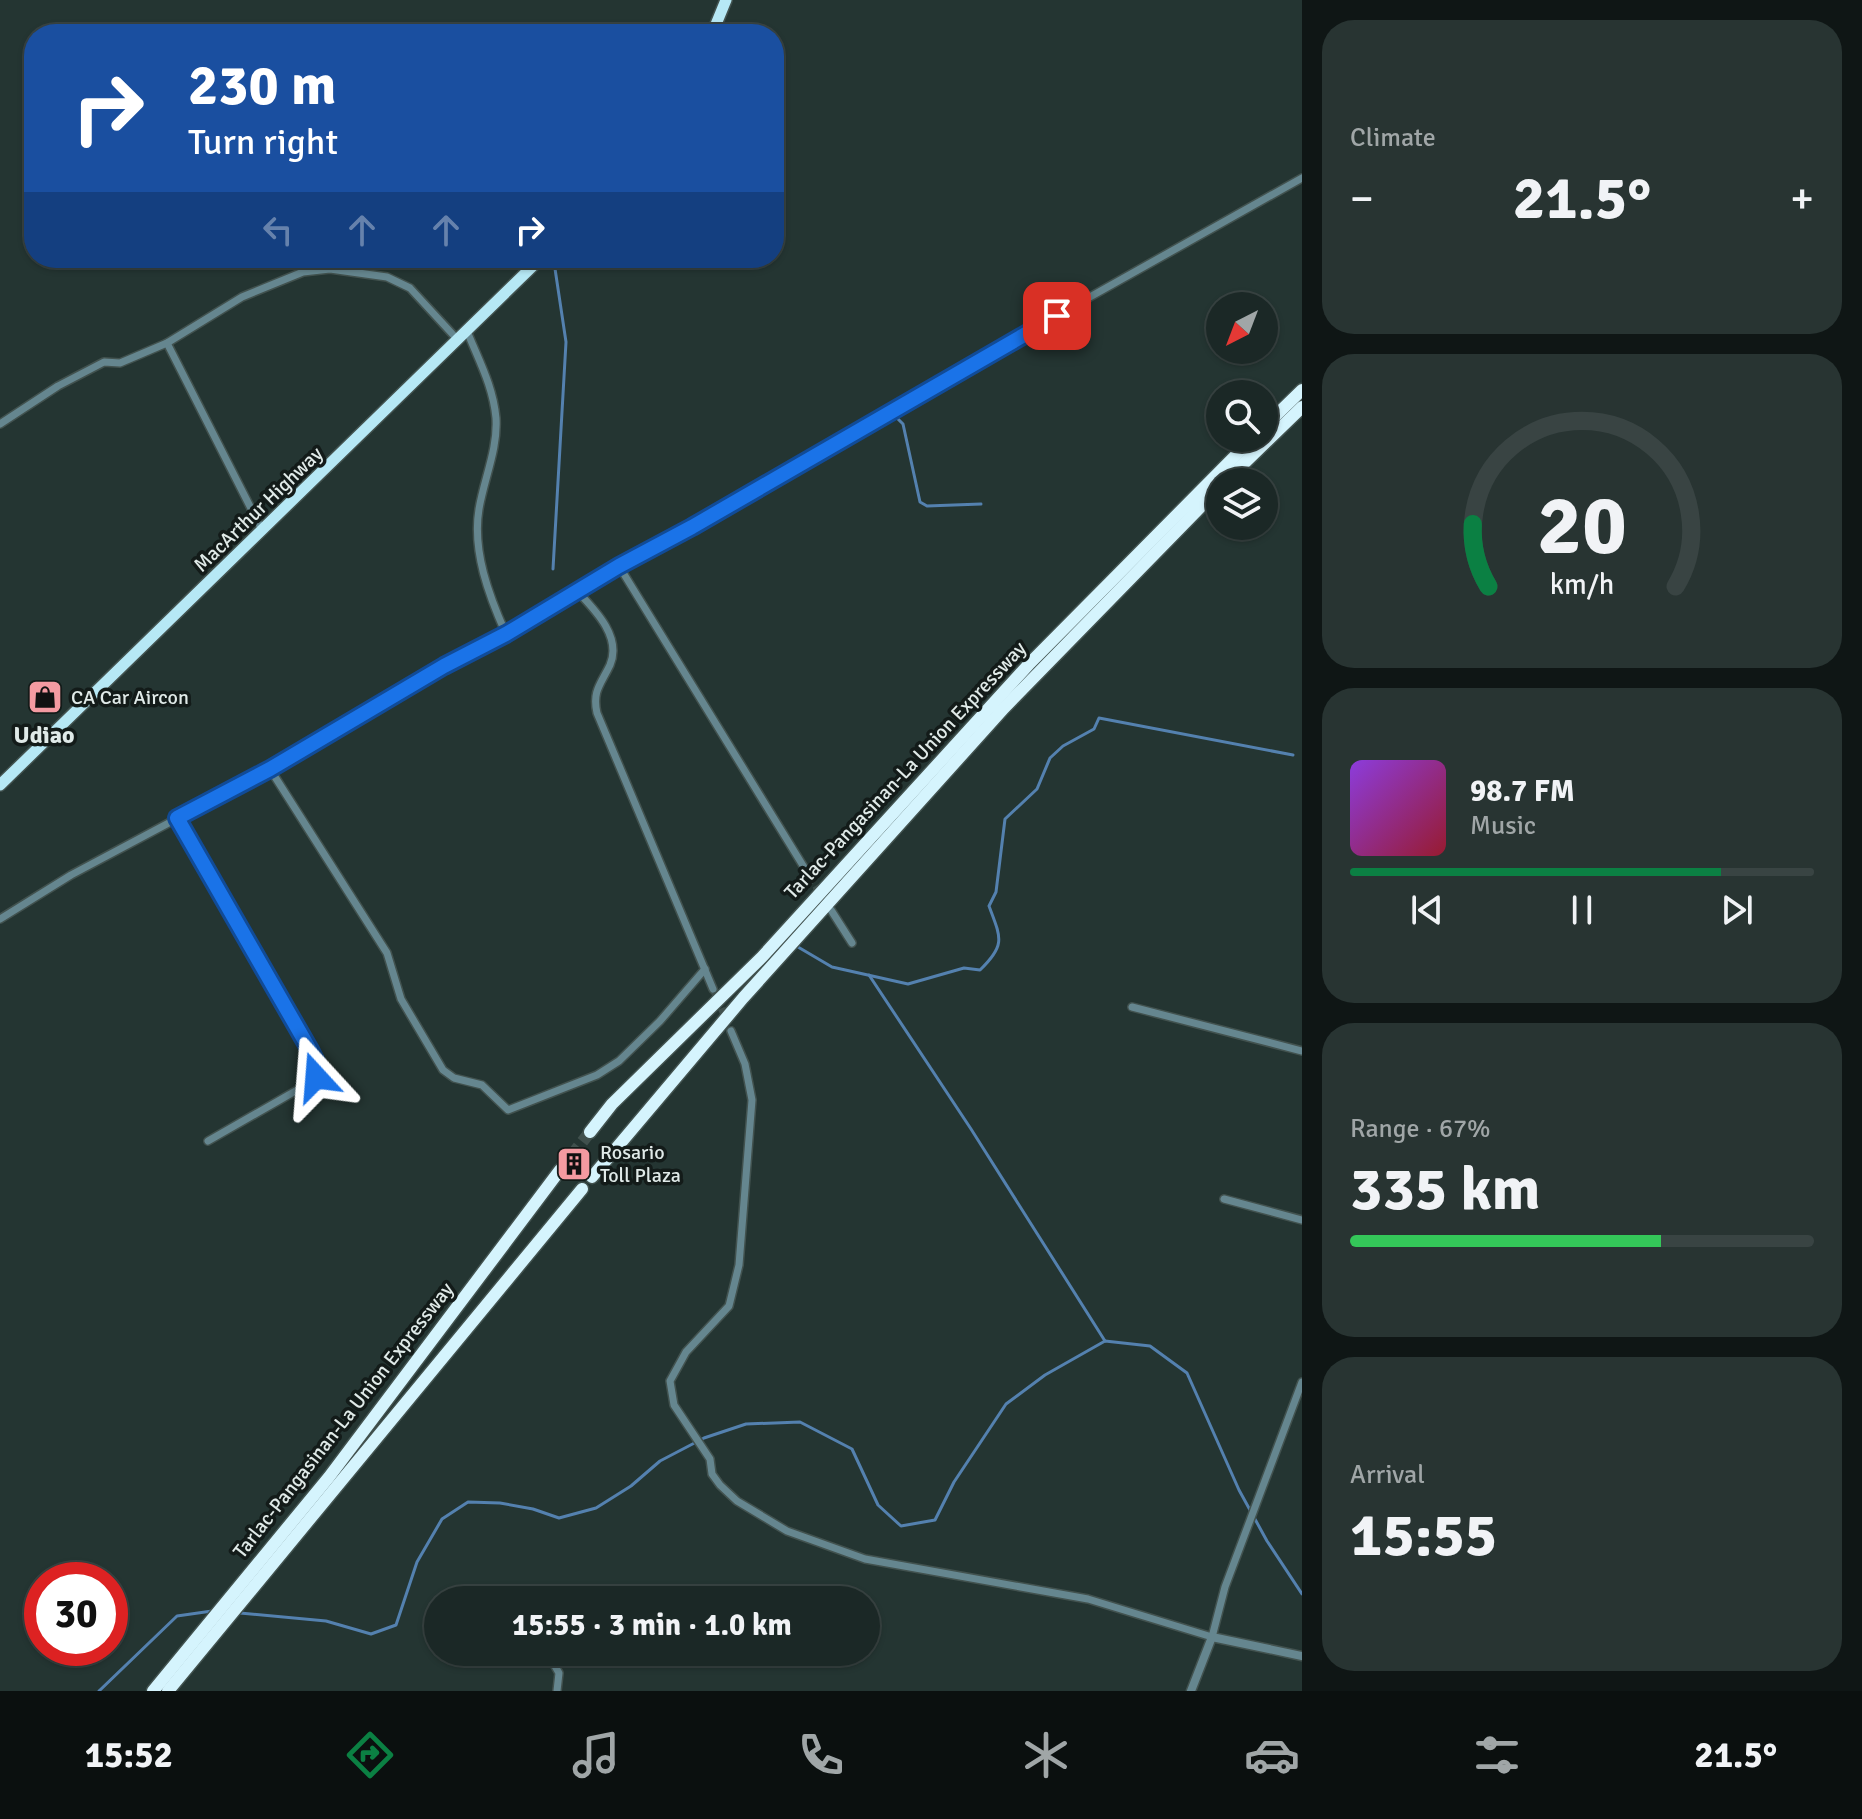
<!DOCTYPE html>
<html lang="en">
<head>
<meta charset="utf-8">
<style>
  :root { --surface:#1b2826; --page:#283432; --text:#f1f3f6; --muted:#a0a6a7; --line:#394443; --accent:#0b8043 }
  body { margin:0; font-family:Signika,sans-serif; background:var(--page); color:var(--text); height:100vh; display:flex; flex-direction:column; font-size:30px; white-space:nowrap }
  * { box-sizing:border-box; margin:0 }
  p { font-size:26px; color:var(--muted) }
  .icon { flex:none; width:44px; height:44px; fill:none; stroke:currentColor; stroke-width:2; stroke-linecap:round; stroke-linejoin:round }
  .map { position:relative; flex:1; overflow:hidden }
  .details { display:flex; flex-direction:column; gap:20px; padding:20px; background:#0f1615; width:560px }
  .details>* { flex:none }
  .hud { position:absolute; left:24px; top:24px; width:760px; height:244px; border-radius:32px; box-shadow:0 2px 6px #0004,0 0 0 2px var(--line); background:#1a4fa0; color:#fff; overflow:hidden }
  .needle { width:52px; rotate:222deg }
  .controls { position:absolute; left:1206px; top:292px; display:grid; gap:16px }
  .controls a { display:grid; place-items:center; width:72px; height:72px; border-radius:50%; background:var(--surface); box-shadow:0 2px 6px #0004,0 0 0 2px var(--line); font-size:40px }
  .speed { position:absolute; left:24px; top:1562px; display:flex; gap:16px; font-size:40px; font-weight:700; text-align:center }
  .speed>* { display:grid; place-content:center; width:104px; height:104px; border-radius:50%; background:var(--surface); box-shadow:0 2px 6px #0004,0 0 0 2px var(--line); line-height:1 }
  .speed .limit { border:12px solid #d22; background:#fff; color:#111 }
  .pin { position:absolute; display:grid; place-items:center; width:68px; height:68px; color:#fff; margin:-34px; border-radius:16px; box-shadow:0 4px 12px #0006 }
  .me { position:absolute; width:88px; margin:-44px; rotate:341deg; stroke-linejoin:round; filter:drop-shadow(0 0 6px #0008) }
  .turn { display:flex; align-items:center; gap:28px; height:168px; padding:0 32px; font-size:36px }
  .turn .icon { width:104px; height:104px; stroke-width:2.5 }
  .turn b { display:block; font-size:56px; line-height:68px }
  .lanes { display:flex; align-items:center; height:76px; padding:0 32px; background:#0003; justify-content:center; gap:40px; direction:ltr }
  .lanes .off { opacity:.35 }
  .big { font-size:60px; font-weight:700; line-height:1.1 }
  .details .card { flex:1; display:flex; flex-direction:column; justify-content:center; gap:12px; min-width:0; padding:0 28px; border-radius:32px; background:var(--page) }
  .details .dial { align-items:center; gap:0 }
  .dial svg { height:208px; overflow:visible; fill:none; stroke:var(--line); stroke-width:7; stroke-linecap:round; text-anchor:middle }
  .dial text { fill:var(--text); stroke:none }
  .song { display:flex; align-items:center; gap:24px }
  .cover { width:96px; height:96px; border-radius:12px; background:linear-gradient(135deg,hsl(270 70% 55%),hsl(350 70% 35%)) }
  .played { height:8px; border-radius:4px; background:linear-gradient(90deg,var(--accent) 80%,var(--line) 80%) }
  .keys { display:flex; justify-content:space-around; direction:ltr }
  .heat { display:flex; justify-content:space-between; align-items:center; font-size:44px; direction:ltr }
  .charge { height:12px; border-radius:6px; background:linear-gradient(90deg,#34c759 67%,var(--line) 0) }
  .trip { position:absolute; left:424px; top:1586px; width:456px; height:80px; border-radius:40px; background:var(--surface); box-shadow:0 2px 6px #0004,0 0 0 2px var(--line); font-weight:700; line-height:80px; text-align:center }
  .dock { display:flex; height:128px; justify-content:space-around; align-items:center; background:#0b100f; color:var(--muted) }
  .dock .icon { width:56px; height:56px }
  .dock .current { color:var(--accent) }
  .dock b { font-size:36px; color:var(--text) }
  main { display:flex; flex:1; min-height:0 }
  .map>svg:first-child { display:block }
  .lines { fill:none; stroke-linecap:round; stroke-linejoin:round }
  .stream { stroke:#5481af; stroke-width:3 }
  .minor-tunnel { stroke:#40504d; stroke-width:7; stroke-dasharray:7 3.5; stroke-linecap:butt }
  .motorway-tunnel { stroke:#40504d; stroke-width:12; stroke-dasharray:12 6; stroke-linecap:butt }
  .minor-casing { stroke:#42524f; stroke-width:10 }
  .tertiary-casing { stroke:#42524f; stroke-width:11 }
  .trunk-casing { stroke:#42524f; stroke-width:14 }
  .motorway-casing { stroke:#42524f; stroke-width:15 }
  .minor { stroke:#65868f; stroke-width:7 }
  .tertiary { stroke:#65868f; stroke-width:8 }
  .trunk { stroke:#b6e8f5; stroke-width:11 }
  .motorway { stroke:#d5f4fd; stroke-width:12 }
  .route-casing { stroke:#114b97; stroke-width:20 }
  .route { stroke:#1a73e8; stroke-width:14 }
  .labels { text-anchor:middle; stroke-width:7; stroke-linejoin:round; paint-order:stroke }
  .street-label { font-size:20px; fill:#e0eae8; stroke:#131b19 }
  .poi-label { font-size:20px; fill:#e0eae8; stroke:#131b19; text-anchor:start }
  .quarter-label { font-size:24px; font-weight:bold; fill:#e0eae8; stroke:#131b19 }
</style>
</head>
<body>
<main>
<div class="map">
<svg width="1302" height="1691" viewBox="0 0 1302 1691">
  <rect width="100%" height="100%" fill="#243532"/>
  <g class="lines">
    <g class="stream">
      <polyline points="897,418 903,424 920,502 927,506 981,504"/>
      <polyline points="553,569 566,342 554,262"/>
      <path d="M798,947L832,967L908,984L964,968L980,970C1006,945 1001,938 989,906L996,892L1005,819L1037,789L1050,758L1063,746L1094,729L1099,718L1293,755"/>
      <polyline points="869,975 971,1129 1105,1341"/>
      <polyline points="240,1613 326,1621 371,1634 396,1625 417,1562 442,1519 468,1502 500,1503 533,1509 559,1518 596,1508 631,1486 660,1461 704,1438 746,1424 800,1422 852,1449 878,1505 901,1526 935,1520 954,1482 1006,1404 1045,1375 1105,1341 1150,1346 1187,1373 1239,1490 1267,1541 1302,1594"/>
      <polyline points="99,1691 177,1616 212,1611"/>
    </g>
    <g class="minor-tunnel">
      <polyline points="810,877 822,896"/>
      <polyline points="713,989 731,1031"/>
    </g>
    <polyline class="motorway-tunnel" points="560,1170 590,1132"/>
    <g class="minor-casing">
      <g id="minor">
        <path d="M467,331C479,361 493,386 496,418C498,449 484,479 479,509C472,551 489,596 506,634"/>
        <polyline points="167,343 262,530"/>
        <polyline points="0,424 58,386 104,362 120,363 167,343 242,297 303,272 330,269 387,277 410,288 457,339"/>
        <polyline points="619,566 810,877"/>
        <path d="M578,592C595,610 622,637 610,665C601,684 592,691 597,713L713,989"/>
        <polyline points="270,769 387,953 401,999 443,1070 454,1078 482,1085 508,1110 597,1075 619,1061 660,1021 705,969"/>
        <path d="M177,818L310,1050C318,1066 321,1073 306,1085L208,1141"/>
        <polyline points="831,910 852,943"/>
        <polyline points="0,919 71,875 270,769 619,566 692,527 1015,339 1302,178"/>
        <polyline points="1132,1007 1302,1051"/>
        <polyline points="731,1031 745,1064 752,1100 739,1265 729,1306 686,1352 670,1381 674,1405 710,1459 712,1474 720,1485 737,1501 787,1531 865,1559 1088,1599 1212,1637 1225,1587 1302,1382"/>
        <polyline points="1224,1199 1302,1220"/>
        <polyline points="552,1661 559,1673 557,1691"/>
      </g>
    </g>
    <g class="tertiary-casing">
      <polyline id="tertiary" points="1191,1691 1212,1637 1302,1656"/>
    </g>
    <g class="trunk-casing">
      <g id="trunk">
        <polyline points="712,34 726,0"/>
        <polyline points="0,785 541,258"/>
      </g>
    </g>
    <g class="motorway-casing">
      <g id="motorway">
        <polyline points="1264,427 1302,390"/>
        <polyline points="1225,482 1302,407"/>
        <polyline points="590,1132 612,1104 762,957 1030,663 1253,438"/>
        <polyline points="592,1177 743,998 1004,708 1220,487"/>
        <polyline points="153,1691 329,1477 560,1170"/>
        <polyline points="168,1691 582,1189"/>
      </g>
    </g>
    <use href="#minor" class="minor"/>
    <use href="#tertiary" class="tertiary"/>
    <use href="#trunk" class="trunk"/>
    <use href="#motorway" class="motorway"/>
  </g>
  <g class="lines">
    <g class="route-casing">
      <polyline id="route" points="316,1077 317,1064 310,1050 177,818 270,769 444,666 506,634 619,566 692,527 1057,316"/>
    </g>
    <use href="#route" class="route"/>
  </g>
  <defs>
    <g id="shop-square" transform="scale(1.8)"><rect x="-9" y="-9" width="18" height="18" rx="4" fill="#f49aa1" stroke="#131b19"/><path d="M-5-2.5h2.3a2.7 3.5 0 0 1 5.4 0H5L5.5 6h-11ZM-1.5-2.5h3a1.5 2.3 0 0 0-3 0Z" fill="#111"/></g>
    <g id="building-square" transform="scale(1.8)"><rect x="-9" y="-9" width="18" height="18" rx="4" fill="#f49aa1" stroke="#131b19"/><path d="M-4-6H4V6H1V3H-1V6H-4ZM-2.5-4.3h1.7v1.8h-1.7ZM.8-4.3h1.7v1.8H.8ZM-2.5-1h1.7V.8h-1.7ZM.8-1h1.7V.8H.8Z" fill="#111"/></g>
  </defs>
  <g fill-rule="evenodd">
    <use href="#shop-square" x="45" y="697"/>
    <use href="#building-square" x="574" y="1164"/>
  </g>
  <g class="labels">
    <g class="street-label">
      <text transform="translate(258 509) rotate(-44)" y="7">MacArthur Highway</text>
      <text transform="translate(905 770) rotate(-47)" y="7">Tarlac-Pangasinan-La Union Expressway</text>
      <text transform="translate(343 1420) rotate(-52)" y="7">Tarlac-Pangasinan-La Union Expressway</text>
    </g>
    <g class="poi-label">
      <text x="71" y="704">CA Car Aircon</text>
      <text x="600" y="1159">Rosario<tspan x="600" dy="23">Toll Plaza</tspan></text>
    </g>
    <g class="quarter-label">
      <text x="44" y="743">Udiao</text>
    </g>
  </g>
</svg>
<div class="controls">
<a><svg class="needle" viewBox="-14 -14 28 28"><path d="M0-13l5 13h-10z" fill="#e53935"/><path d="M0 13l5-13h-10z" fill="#a0a6a7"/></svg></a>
<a><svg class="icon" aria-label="search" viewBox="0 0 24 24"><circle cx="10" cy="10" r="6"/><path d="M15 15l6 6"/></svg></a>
<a><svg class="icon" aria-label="layers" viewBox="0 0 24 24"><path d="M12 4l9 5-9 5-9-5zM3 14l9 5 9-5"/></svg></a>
</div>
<div class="speed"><div class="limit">30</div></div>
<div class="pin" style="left:1057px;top:316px;background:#d93025"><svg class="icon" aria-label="arrive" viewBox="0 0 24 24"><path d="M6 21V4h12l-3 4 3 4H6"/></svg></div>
<svg class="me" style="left:316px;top:1077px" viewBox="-20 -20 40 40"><path d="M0-17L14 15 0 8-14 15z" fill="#1a73e8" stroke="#fff" stroke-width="4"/></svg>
<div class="trip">15:55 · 3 min · 1.0 km</div>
<div class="hud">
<div class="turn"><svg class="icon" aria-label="right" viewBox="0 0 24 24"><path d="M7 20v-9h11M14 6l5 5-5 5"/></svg><div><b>230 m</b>Turn right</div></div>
<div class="lanes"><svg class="icon off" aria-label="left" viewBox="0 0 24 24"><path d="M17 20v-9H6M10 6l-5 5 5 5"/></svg><svg class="icon off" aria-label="ahead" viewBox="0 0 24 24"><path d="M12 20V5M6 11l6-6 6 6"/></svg><svg class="icon off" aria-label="ahead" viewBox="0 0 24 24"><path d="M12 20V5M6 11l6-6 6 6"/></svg><svg class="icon" aria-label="right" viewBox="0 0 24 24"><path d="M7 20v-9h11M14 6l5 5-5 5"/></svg></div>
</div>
</div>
<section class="details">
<div class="card"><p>Climate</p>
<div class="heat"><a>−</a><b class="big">21.5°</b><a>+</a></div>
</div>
<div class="card dial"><svg viewBox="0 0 100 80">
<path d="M14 69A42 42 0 1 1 86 69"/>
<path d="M14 69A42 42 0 0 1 8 45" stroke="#0b8043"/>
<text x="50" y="56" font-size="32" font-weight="700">20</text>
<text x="50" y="72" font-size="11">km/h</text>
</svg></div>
<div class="card">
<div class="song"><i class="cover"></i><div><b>98.7 FM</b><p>Music</p></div></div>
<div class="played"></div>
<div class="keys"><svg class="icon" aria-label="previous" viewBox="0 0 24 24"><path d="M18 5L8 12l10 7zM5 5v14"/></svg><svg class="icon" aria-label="pause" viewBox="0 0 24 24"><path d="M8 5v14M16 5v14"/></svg><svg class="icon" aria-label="next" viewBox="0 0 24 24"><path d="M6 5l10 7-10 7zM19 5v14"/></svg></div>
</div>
<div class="card"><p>Range · 67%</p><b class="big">335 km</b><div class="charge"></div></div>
<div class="card"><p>Arrival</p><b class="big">15:55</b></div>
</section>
</main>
<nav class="dock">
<b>15:52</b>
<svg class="icon current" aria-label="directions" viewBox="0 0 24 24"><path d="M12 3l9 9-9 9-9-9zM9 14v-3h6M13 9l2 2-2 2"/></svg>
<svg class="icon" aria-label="music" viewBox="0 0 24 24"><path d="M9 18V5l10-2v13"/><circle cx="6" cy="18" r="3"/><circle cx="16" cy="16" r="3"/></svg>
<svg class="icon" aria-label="phone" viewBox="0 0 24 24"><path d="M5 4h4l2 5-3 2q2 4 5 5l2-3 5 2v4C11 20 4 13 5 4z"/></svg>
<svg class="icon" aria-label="climate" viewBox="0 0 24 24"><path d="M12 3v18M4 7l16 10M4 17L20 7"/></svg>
<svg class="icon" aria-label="car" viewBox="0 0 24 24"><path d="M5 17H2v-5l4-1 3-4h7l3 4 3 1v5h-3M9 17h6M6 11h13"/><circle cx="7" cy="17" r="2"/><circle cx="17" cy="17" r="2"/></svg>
<svg class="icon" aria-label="filters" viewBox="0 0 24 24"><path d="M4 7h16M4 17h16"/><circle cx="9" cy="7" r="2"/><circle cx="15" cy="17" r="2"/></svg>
<b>21.5°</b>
</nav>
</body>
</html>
